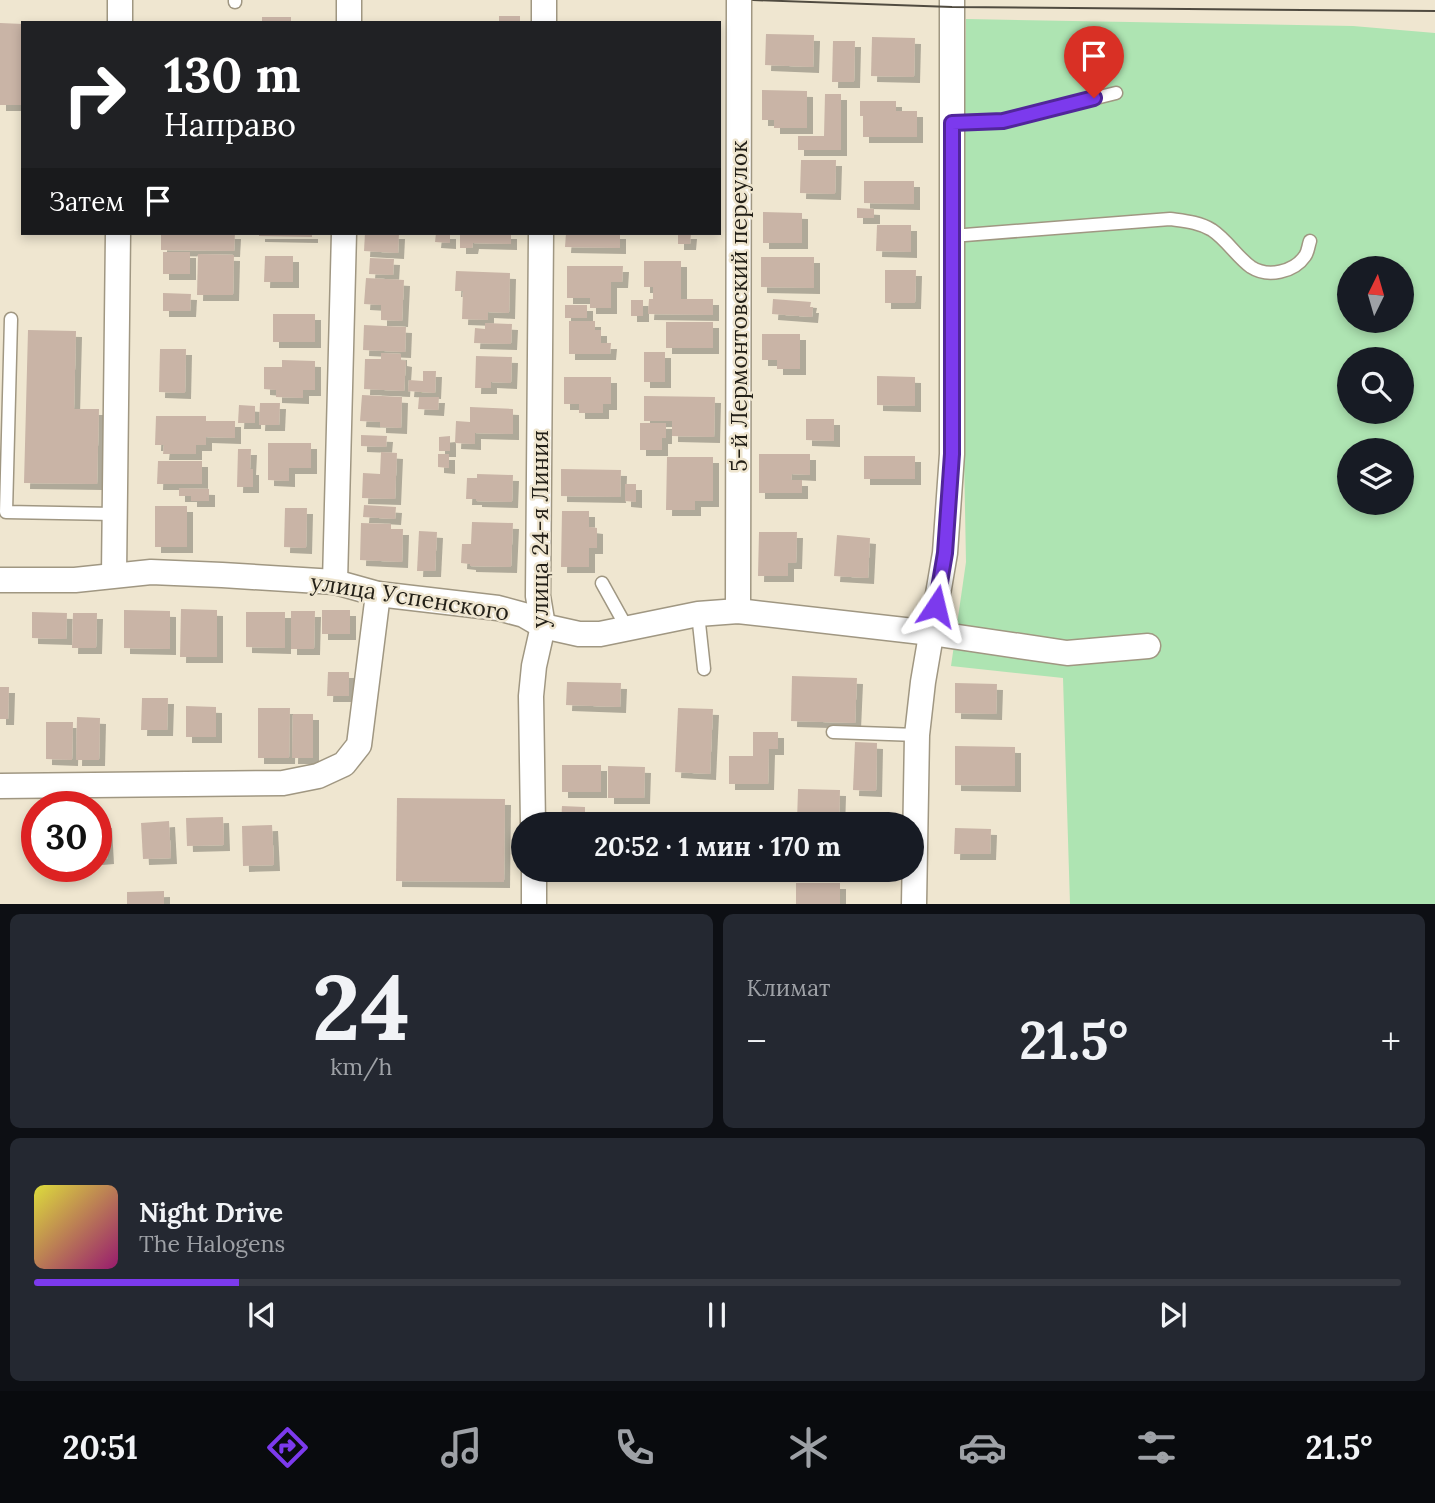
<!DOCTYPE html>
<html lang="ru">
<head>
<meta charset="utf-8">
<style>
  :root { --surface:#171b24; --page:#242831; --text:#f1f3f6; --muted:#9ea1a6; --line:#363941; --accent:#7c3aed }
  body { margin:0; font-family:Lora,serif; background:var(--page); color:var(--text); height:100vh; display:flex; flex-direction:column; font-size:26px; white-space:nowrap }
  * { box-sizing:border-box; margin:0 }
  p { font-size:23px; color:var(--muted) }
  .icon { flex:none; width:38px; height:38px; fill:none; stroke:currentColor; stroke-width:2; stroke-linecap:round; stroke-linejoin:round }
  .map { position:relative; height:904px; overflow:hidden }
  .side { display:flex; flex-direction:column; gap:10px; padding:10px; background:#0d0f14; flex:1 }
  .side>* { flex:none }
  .hud { position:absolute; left:21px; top:21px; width:700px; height:214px; border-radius:0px; box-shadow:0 4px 10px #0003; background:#202124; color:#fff; overflow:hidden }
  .needle { width:46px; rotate:5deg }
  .tools { position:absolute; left:1337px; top:256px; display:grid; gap:14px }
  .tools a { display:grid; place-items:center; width:77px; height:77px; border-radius:50%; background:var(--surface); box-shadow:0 4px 10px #0003; font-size:35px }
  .speed { position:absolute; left:21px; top:791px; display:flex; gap:14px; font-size:35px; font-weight:700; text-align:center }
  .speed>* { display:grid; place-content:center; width:91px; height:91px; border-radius:50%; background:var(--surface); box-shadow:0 4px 10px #0003; line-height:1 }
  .speed .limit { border:10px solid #d22; background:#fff; color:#111 }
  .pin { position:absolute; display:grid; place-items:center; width:60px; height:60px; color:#fff; margin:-72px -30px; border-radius:50% 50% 50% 0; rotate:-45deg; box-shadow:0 0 7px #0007 }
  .pin .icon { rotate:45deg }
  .me { position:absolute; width:77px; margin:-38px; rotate:10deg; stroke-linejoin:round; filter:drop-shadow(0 0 5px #0008) }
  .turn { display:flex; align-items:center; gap:24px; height:147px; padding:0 28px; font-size:32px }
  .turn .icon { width:91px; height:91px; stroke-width:2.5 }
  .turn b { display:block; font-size:49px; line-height:60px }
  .then { display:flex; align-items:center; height:66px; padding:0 28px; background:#0003; gap:14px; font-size:26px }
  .big { font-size:52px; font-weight:800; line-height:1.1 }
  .side .card { flex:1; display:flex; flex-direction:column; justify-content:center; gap:10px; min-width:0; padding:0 24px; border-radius:10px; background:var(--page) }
  .side .dial { align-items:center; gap:0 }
  .dial b { font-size:91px; line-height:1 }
  .song { display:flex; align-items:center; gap:21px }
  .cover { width:84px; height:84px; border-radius:10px; background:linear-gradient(135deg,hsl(60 70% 55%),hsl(320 70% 35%)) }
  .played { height:7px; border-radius:4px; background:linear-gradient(90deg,var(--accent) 15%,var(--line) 15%) }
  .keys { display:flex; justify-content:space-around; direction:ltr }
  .heat { display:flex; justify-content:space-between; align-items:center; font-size:38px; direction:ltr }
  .side .tiles { flex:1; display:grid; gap:10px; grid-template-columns:1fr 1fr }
  .card:last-child { grid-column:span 2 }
  .trip { position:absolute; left:511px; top:812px; width:413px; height:70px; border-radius:35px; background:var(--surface); box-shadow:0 4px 10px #0003; font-weight:800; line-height:70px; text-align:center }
  .tabs { display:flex; height:112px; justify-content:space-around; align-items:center; background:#090b0e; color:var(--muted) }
  .tabs .icon { width:49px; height:49px }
  .tabs .current { color:var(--accent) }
  .tabs b { font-size:32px; color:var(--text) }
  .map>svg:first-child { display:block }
  .green { fill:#aee4b2; fill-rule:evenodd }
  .building { fill:#c9b4a6; filter:url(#shadow) }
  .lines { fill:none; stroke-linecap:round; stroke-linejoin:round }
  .lane-casing { stroke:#a09782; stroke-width:15 }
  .street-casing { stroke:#a09782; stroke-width:27 }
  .lane { stroke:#fff; stroke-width:12 }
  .street { stroke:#fff; stroke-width:24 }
  .tram { stroke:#504b40; stroke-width:2 }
  .route-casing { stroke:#51269a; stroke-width:18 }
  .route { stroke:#7c3aed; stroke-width:12 }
  .labels { text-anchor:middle; stroke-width:5; stroke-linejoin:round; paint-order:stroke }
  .street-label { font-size:23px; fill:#221f17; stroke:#efe6d0 }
</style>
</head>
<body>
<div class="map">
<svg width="1435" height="905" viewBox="0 0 1435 905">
  <defs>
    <filter id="shadow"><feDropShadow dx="6" dy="6" stdDeviation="0" flood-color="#0004"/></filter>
  </defs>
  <rect width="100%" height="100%" fill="#efe6d0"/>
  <path class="green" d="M966,19L1353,26L1435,33V904H1070L1063,678L951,666L966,562L962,348ZM1349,268H1402V320H1349ZM1349,359H1402V411H1349ZM1349,450H1402V502H1349Z"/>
  <g class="building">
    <rect x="499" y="16" width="21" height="7"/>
    <rect x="262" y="17" width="29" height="6"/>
    <polygon points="0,23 23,24 23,105 0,105"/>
    <polygon points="766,34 814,35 813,67 765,65"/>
    <polygon points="872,37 915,38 914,77 871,76"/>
    <polygon points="833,41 855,41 854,82 832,82"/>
    <polygon points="762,90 807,91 807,128 774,128 774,120 762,120"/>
    <polygon points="825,94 841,94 841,150 798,150 798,136 824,136"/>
    <polygon points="860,101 896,101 896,111 917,111 917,137 863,137 863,116 860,116"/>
    <polygon points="801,160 836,160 835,194 800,193"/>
    <polygon points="864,181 914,181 914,204 864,203"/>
    <polygon points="857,208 874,209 874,218 857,218"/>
    <polygon points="763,212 802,213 802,243 763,243"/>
    <polygon points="877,225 911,225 911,252 876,251"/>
    <polygon points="161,233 235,233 234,251 161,250"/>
    <polygon points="259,233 312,233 312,237 259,236"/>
    <polygon points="365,233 399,233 398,253 364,251"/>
    <polygon points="436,233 450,233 450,243 435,242"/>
    <polygon points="460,233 511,233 511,244 473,243 472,248 460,248"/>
    <polygon points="566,233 620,233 620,248 565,247"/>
    <polygon points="678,233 691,233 690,244 678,244"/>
    <rect x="163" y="252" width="27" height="22"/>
    <polygon points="198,254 234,255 233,295 197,295"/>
    <polygon points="265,256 293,256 293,282 264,282"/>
    <polygon points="761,257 814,257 814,288 761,287"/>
    <polygon points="370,258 394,259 393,275 369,274"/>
    <polygon points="644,261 681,261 681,299 713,299 713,315 648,314 649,299 653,299 653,287 644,287"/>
    <polygon points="567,266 623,266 622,282 611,282 611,308 590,308 590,298 567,298"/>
    <polygon points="885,270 916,270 915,303 885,303"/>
    <polygon points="456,271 510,273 509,313 488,312 488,320 462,319 463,291 455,291"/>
    <polygon points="366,278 404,280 402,321 381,320 381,305 364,304"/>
    <polygon points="163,293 191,294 190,311 163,311"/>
    <polygon points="773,299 811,302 810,307 813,307 812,317 772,314"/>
    <rect x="631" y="300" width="12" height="16"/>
    <rect x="565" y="305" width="22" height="13"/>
    <rect x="273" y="314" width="42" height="28"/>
    <polygon points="569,321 595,321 595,330 601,330 601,343 611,343 610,354 569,354"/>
    <rect x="666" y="322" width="47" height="26"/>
    <polygon points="485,323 512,324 511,344 474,343 475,328 485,329"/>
    <polygon points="364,325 406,327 405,352 363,350"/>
    <polygon points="28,330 76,331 74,409 99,409 97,484 24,483"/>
    <polygon points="762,334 800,334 800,369 777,369 777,360 762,360"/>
    <polygon points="160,349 186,349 185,393 159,392"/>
    <rect x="644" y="352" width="21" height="30"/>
    <polygon points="381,353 401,354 401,360 406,361 404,391 364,389 365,359 381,359"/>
    <polygon points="476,356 512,357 511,383 491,382 491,388 475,388"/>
    <polygon points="282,360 315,361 315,390 303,390 303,398 276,397 276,390 264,389 264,367 282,367"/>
    <polygon points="423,371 436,371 435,393 408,391 409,380 423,381"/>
    <polygon points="877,376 915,377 915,406 877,405"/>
    <polygon points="564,377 611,377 611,404 603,404 603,413 579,413 579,404 564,404"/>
    <polygon points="362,395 402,397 401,428 380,427 380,422 360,421"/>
    <polygon points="644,396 715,397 714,437 672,436 672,421 644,421"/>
    <polygon points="419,397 439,397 438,410 418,409"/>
    <polygon points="260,403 280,403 279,425 259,425"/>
    <polygon points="239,405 255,406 255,423 238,423"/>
    <polygon points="470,407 513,409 513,434 475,433 475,444 455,443 456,421 470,422"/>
    <polygon points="156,416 206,416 206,421 235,421 235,438 206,437 206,445 196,445 196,454 163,454 164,445 155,445"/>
    <polygon points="806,419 834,419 834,441 806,440"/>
    <polygon points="640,423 666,423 666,438 662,438 662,450 640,450"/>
    <polygon points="361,435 387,436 386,447 361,446"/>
    <polygon points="450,436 450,451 439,451 439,437"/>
    <polygon points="268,443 311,443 311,468 289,468 289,481 268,480"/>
    <polygon points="238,449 251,449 250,469 253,469 253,487 237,487"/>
    <polygon points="381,452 397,453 395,499 362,498 363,473 380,474"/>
    <polygon points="438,454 449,454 449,468 438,467"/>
    <polygon points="759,454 810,454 810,475 792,474 791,480 802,480 802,493 759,493"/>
    <rect x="864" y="456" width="51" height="23"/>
    <polygon points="667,457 713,457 713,501 695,501 695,510 666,510"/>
    <polygon points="158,461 202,461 202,484 157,484"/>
    <polygon points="561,469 621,470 620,497 561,496"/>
    <polygon points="477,474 513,475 512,502 476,501 476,499 466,499 467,478 477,478"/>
    <polygon points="625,484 636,484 636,502 625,501"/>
    <polygon points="179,488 209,489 209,501 191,501 191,496 179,496"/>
    <polygon points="364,505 396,507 395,519 363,517"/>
    <rect x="155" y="506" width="32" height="41"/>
    <polygon points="285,508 307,508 306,548 284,547"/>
    <polygon points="562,511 589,511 589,527 597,528 597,548 589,548 589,567 561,567"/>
    <polygon points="472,522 513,523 511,567 470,566 470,564 461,563 462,544 471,544"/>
    <polygon points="361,523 391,524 391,529 403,529 402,562 360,560"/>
    <polygon points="419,531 437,532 435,571 417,571"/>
    <polygon points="759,532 797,532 796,563 788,563 788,576 758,576"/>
    <polygon points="837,535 870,538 868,578 834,576"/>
    <polygon points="181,609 217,610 217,657 180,657"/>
    <polygon points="124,610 170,611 170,649 124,648"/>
    <rect x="322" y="610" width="28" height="24"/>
    <polygon points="291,611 315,611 314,649 291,649"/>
    <polygon points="32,612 67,613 66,639 32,638"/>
    <polygon points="246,612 285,612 285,648 246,647"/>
    <polygon points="73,613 97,613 96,648 72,648"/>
    <polygon points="328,672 349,672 349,696 327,696"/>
    <polygon points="792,676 857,678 855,723 791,721"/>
    <polygon points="567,682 621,683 620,707 566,705"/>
    <polygon points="955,683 997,684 996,714 955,713"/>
    <polygon points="0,687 9,687 8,719 0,719"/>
    <polygon points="142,698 168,698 167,730 141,730"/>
    <polygon points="186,706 216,707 216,737 186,737"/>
    <polygon points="258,708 290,708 289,758 258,758"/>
    <polygon points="678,708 713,709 710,774 675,772"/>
    <polygon points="293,714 313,714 313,758 292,758"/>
    <polygon points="77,717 100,718 99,760 76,760"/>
    <polygon points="46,722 73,722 72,760 46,759"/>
    <polygon points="753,732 778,732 778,749 769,749 768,784 729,784 729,756 753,756"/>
    <polygon points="855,742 877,743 876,791 853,790"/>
    <polygon points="955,746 1015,747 1015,786 955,785"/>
    <rect x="562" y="765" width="39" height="27"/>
    <polygon points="608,766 645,767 644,798 608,798"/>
    <polygon points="798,789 840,790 839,823 797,822"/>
    <polygon points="397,798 505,799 504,882 396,881"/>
    <polygon points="562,806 585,807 585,824 561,824"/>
    <polygon points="223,817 224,845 187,846 186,818"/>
    <polygon points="169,821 171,858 143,859 141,823"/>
    <polygon points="96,822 106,822 108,858 96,859"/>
    <polygon points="272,825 274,865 243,866 242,826"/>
    <polygon points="955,828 991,829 990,854 954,854"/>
    <rect x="796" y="883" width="44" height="22"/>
    <polygon points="164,891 164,905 127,905 127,892"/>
  </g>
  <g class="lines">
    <g class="lane-casing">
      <g id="lane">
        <polyline points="235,2 235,0"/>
        <polyline points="952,123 1003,121 1116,93"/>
        <path d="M952,236L1170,219C1184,221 1199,222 1212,230C1227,240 1237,257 1251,267C1268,278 1294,272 1305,256C1308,252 1308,247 1310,241"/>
        <polyline points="11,319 6,512 114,514"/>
        <polyline points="602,583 627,628"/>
        <polyline points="698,614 704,669"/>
        <polyline points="833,732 917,735"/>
      </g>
    </g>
    <g class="street-casing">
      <g id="street">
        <polyline points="120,23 120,0"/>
        <polyline points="349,23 349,0"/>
        <polyline points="544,23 544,0"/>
        <polyline points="114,575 118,233"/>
        <polyline points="0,580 75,580 151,572 222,575 335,582 378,594 498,608 524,615 543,626 579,634 600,634 698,614 738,611 931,633 1067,653 1148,646"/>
        <polyline points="335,582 344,233"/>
        <polyline points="738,611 739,0"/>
        <polyline points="0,786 283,783 318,776 344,764 359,745 378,594"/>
        <polyline points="533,824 531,696 534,666 543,626 538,596 541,233"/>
        <polyline points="534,870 534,905"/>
        <polyline points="914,905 917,735 923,682 945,553 952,454 952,0"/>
      </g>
    </g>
    <use href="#lane" class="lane"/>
    <use href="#street" class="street"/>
    <polyline class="tram" points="753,0 952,7 1435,11"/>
  </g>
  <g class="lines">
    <g class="route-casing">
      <polyline id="route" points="936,606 945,553 952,454 952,123 1003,121 1094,98"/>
    </g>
    <use href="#route" class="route"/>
  </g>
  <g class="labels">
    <g class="street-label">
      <text transform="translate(739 306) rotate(-90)" y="8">5-й Лермонтовский переулок</text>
      <text transform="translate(540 529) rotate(-90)" y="8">улица 24-я Линия</text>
      <text transform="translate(410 597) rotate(9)" y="8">улица Успенского</text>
    </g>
  </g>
</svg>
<div class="tools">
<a><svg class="needle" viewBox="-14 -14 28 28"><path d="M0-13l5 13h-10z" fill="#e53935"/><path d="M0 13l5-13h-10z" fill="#9ea1a6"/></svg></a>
<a><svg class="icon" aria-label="search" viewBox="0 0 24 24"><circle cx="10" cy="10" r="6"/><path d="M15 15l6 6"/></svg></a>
<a><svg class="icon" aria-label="layers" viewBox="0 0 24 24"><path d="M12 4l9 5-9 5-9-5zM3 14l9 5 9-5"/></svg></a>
</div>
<div class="speed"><div class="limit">30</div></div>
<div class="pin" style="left:1094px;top:98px;background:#d93025"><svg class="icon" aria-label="arrive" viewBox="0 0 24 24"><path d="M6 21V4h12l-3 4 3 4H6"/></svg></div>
<svg class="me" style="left:936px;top:606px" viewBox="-20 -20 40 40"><path d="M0-17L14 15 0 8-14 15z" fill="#7c3aed" stroke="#fff" stroke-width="4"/></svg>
<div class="trip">20:52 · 1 мин · 170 m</div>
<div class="hud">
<div class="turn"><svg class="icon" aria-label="right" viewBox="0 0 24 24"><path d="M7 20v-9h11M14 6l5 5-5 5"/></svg><div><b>130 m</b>Направо</div></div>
<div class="then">Затем<svg class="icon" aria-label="arrive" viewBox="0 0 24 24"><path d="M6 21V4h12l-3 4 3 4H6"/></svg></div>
</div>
</div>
<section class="side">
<div class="tiles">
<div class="card dial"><b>24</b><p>km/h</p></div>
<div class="card"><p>Климат</p>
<div class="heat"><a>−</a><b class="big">21.5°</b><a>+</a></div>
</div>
<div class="card">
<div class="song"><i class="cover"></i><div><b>Night Drive</b><p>The Halogens</p></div></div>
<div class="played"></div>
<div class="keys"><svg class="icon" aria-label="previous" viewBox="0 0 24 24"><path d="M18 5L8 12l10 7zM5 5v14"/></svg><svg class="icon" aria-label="pause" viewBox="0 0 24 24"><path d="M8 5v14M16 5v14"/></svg><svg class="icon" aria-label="next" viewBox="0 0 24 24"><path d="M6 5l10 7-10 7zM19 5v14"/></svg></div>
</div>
</div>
</section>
<nav class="tabs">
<b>20:51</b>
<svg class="icon current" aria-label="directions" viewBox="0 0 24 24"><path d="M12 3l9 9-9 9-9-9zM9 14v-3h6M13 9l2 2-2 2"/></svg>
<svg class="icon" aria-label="music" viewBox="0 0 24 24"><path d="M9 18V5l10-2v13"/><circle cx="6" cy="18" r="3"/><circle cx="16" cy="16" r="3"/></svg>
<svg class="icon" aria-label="phone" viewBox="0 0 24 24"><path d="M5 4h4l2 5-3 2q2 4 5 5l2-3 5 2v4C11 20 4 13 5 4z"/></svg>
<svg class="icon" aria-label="climate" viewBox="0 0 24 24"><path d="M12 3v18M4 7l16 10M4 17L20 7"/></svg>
<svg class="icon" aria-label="car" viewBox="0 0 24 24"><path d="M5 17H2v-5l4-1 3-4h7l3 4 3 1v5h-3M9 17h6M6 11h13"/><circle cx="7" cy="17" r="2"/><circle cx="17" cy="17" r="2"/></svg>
<svg class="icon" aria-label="filters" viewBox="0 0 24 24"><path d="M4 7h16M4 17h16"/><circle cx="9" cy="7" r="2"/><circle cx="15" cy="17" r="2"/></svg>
<b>21.5°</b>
</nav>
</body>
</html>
